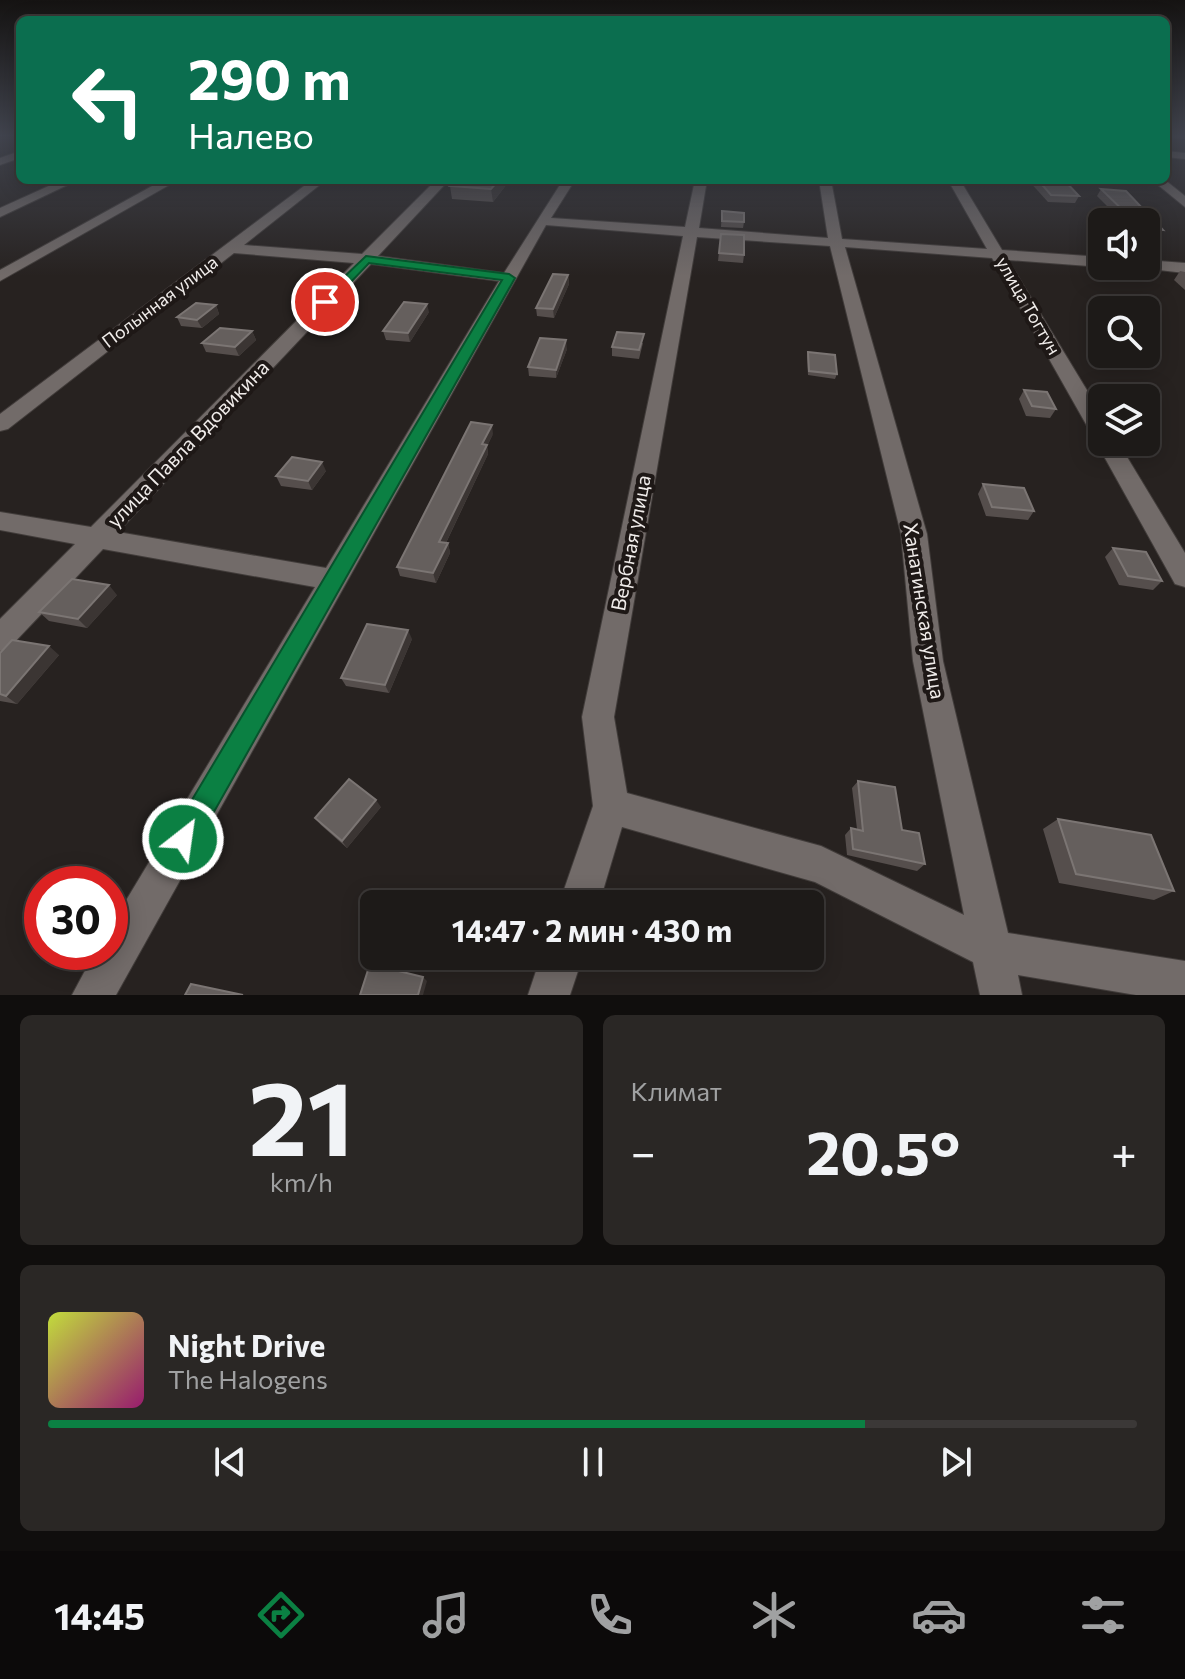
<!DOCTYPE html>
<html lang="ru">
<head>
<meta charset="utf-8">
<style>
  :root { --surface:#1d1a18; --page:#2a2725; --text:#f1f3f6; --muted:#a0a1a2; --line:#3b3837; --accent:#0b8043 }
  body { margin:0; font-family:Commissioner,sans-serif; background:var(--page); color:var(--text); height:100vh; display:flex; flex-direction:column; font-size:30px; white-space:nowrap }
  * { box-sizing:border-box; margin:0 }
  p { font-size:26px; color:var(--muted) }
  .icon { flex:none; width:44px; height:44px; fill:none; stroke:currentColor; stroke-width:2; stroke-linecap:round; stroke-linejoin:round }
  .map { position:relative; height:995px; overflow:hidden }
  .details { display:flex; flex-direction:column; gap:20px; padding:20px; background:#100e0d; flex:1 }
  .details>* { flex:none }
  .top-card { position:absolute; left:16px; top:16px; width:1154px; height:168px; border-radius:12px; box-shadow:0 4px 20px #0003,0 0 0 2px var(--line); background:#0b6e4f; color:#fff; overflow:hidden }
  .controls { position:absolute; left:1088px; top:208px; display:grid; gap:16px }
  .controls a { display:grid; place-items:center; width:72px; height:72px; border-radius:12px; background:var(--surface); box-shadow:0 4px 20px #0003,0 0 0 2px var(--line); font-size:40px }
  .speed { position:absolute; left:24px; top:866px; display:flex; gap:16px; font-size:40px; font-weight:700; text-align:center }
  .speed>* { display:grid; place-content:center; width:104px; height:104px; border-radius:50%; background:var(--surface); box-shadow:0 4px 20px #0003,0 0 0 2px var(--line); line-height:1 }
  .speed .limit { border:12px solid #d22; background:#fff; color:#111 }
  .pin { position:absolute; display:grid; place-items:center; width:68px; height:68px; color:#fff; margin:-34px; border:4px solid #fff; border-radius:50%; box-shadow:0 2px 8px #0007 }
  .me { position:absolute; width:88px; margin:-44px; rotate:30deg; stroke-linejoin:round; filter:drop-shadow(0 0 6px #0008) }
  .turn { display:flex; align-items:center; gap:28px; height:168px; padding:0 40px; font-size:36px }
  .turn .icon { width:104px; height:104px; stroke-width:2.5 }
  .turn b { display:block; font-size:56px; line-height:68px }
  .big { font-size:60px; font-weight:700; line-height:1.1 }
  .details .widget { flex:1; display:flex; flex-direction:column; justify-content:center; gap:12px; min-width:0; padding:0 28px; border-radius:12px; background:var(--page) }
  .details .dial { align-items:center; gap:0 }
  .dial b { font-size:104px; line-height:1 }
  .song { display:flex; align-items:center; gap:24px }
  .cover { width:96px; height:96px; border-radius:12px; background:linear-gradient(135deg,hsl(70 70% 55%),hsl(320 70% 35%)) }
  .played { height:8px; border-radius:4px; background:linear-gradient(90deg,var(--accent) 75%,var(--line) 75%) }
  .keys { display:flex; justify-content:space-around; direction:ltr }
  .heat { display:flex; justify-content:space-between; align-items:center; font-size:44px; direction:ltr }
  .details .tiles { flex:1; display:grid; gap:20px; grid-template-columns:1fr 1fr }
  .widget:last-child { grid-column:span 2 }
  .trip { position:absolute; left:360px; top:890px; width:464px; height:80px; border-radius:12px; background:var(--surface); box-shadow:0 4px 20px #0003,0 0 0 2px var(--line); font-weight:700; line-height:80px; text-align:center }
  .dock { display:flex; height:128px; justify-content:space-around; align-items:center; background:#0c0a0a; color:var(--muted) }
  .dock .icon { width:56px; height:56px }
  .dock .active { color:var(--accent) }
  .dock b { font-size:36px; color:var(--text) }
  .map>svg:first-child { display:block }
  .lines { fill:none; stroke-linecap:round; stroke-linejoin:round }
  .minor-casing { stroke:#413c3a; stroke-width:2 }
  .minor { fill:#726b69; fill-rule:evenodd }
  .wall { fill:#554e4c }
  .shaded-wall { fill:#3b3533 }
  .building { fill:#655f5d; stroke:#7b7573; stroke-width:2 }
  .route { fill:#0b8043; stroke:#07532c; stroke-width:2 }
  .labels { text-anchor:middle; stroke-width:8; stroke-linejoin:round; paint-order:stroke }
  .far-street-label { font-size:18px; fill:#f0ecea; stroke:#1e1816 }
  .street-label { font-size:20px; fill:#f0ecea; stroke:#1e1816 }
</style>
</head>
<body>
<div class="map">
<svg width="1185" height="995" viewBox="0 0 1185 995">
  <rect width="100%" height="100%" fill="#272220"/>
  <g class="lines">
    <g class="minor-casing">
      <g id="minor">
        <polygon points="20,151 20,158 0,165 0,158"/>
        <polygon points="1166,151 1185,153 1185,159 1166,157"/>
        <polygon points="62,180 78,180 0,217 0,208"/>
        <polygon points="163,180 178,180 0,281 0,270"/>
        <path d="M312,180H326L244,245L362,254L436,180H449L378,256L504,273L563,180H575L551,218L685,227L695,180H707L699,228L828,238L819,180H831L842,239L987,249L948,180H960L1002,250L1102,257V267L1008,260L1102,415V442H1118L1185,553V587L1175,584L1096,442L1098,439L1091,433L992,258L845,247L927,534L943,661L1008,933L1185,961V995H1136L1018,975L1022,995H980L973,962L815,882L622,827L599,904H559L593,806L582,717L683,236L546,225L116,995H72L95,952H110V927L315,587L103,549L10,647L0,651V619L75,544L0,530V512L91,527L354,263L234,253L8,429L0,431V414ZM697,237L830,246L901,534L913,661L964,915L821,846L627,793L614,717ZM371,264L499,281L326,568L118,532Z"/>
        <polygon points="1152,180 1165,180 1185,196 1185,207"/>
        <polygon points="1146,260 1185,263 1185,273 1141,268 1139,266 1146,266"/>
        <polygon points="541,956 583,956 570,995 528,995"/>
      </g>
    </g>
    <use href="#minor" class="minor"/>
  </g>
  <g class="wall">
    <polygon points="1166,136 1185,136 1185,139 1166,138"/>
    <polygon points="456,180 510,180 493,202 452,199 450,186"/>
    <polygon points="1028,180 1064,180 1079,196 1075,203 1048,202"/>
    <polygon points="1101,189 1163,230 1158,237 1146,237 1146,222 1123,222 1097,196"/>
    <polygon points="722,211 744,222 743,228 721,227"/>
    <polygon points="721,234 744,255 743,263 718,261"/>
    <polygon points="1180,271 1185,272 1185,290 1174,280"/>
    <polygon points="568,275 569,284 554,318 537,316 536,308"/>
    <polygon points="216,305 219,314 202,328 181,326 177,317"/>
    <polygon points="429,312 410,342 386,340 383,331"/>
    <polygon points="252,331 256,340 239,356 206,352 202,343"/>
    <polygon points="643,343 639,359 612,356 612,347"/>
    <polygon points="1102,344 1102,354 1135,354 1139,360 1133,369 1108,367 1097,351"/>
    <polygon points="567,349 556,378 529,376 528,367"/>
    <polygon points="808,352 837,374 835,379 808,375 807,356"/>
    <polygon points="1024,390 1056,409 1050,418 1026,416 1019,399"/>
    <polygon points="493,434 487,446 488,454 446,543 448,543 450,553 436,583 400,576 397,567"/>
    <polygon points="326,471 312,490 281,486 276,476"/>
    <polygon points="983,484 1034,511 1028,520 986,516 978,494"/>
    <polygon points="1113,548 1162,581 1153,590 1119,585 1105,557"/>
    <polygon points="117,595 87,628 49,621 39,612"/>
    <polygon points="412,639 389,693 346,686 341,678"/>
    <polygon points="0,653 59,655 17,704 0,701"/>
    <polygon points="858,781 902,830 925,864 917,871 847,855 845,835 851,828 857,829 852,788"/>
    <polygon points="381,807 347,848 321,825 315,818"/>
    <polygon points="1058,819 1174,891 1154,900 1059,883 1043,829"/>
  </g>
  <g class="shaded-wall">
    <polygon points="499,180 510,180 493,202 491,189"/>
    <polygon points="568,275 569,284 554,318 553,309"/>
    <polygon points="427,304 429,312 410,342 408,333"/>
    <polygon points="216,305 219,314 202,328 197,320"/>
    <polygon points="252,331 256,340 239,356 235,347"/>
    <polygon points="566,340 567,349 556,378 556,370"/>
    <polygon points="492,425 493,434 487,446 488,454 442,551 439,542 482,444"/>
    <polygon points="322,462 326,471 312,490 308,481"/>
    <polygon points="448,543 450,553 436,583 433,573"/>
    <polygon points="109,585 117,595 87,628 78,619"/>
    <polygon points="408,630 412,639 389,693 385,685"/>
    <polygon points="49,646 59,655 17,704 6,696"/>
    <polygon points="376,800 381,807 347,848 342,841"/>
    <polygon points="423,977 427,981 423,995 418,995"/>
  </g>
  <g class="building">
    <polygon points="456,180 499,180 491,189 450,186"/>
    <polygon points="1038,180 1064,180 1079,196 1051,195"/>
    <polygon points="1101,189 1126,191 1163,230 1146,228 1146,222 1135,222"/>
    <polygon points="722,211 744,213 744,222 722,221"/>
    <polygon points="721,234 744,235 744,255 719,253"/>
    <polygon points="553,274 568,275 553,309 536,308"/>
    <polygon points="404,302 427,304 408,333 383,331"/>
    <polygon points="196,303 216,305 197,320 177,317"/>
    <polygon points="220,328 252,331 235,347 202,343"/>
    <polygon points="617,332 644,334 639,350 612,347"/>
    <polygon points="540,338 566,340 556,370 528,367"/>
    <polygon points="808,352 835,355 837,374 809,371"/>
    <polygon points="1112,354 1135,354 1139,360 1114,358"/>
    <polygon points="1024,390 1047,392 1056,409 1032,406"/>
    <polygon points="471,422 492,425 482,444 487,445 439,542 448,543 433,573 397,567"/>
    <polygon points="292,457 322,462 308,481 276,476"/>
    <polygon points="983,484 1024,488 1034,511 992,507"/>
    <polygon points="1113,548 1146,552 1162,581 1128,576"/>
    <polygon points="72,579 109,585 78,619 39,612"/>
    <polygon points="367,624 408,630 385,685 341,678"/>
    <polygon points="12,640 49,646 6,696 0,694 0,653"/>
    <polygon points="349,779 376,800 342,841 315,818"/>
    <polygon points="858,781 895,787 902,830 919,833 925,864 853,849 851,828 863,831"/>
    <polygon points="1058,819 1151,835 1174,891 1076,874"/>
    <polygon points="370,964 423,977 418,995 360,995"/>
    <polygon points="191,984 243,995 185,995"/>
  </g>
  <linearGradient id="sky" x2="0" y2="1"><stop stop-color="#151312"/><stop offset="0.49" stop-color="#41444e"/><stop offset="1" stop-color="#41444e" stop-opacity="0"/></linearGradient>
  <rect width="1185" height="276" fill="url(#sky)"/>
  <polygon class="route" points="366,256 509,274 515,278 193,849 183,853 174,849 169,839 174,830 502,280 369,263 329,305 320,305 320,300"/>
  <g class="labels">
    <g class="far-street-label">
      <text transform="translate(160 302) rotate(-37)" y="6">Полынная улица</text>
      <text transform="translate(1028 306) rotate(60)" y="6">улица Тогтун</text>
    </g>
    <g class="street-label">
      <text transform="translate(188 444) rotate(-46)" y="7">улица Павла Вдовикина</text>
      <text transform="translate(631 543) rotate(-79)" y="7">Вербная улица</text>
      <text transform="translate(924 611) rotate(81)" y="7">Ханатинская улица</text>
    </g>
  </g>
</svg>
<div class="controls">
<a><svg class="icon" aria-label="sound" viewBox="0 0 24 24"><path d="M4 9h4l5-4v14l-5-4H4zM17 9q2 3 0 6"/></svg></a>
<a><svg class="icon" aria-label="search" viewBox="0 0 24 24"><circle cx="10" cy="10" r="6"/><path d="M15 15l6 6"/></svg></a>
<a><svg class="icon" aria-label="layers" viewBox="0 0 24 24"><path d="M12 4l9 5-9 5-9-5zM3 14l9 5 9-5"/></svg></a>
</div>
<div class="speed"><div class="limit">30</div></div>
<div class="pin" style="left:325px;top:302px;background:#d93025"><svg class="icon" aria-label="arrive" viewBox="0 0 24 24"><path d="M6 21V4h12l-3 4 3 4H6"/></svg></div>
<svg class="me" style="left:183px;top:839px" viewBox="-20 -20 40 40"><circle r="17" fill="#0b8043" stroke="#fff" stroke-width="3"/><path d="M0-11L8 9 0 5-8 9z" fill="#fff"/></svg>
<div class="trip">14:47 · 2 мин · 430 m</div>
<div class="top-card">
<div class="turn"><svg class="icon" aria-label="left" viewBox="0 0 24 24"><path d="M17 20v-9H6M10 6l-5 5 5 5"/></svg><div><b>290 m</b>Налево</div></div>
</div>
</div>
<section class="details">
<div class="tiles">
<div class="widget dial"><b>21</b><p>km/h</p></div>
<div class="widget"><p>Климат</p>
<div class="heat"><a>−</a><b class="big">20.5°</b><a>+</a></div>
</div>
<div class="widget">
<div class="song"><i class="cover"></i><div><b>Night Drive</b><p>The Halogens</p></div></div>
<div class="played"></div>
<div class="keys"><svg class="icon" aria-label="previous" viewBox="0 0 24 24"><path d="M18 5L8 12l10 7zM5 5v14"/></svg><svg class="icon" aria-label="pause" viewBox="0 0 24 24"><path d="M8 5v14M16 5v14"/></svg><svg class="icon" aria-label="next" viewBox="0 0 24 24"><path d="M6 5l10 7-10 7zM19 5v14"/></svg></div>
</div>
</div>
</section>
<nav class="dock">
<b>14:45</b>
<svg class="icon active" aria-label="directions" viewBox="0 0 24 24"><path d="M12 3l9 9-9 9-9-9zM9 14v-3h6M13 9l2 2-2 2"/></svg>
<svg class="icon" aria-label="music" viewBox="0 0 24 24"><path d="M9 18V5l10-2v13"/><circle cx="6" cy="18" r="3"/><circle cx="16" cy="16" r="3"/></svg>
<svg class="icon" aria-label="phone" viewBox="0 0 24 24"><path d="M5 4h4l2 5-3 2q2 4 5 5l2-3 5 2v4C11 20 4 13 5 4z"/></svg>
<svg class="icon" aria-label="climate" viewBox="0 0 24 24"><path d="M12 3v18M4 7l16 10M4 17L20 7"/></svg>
<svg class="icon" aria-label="car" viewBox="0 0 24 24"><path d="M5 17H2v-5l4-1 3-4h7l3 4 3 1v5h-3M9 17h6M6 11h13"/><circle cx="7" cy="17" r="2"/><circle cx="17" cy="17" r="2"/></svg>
<svg class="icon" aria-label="filters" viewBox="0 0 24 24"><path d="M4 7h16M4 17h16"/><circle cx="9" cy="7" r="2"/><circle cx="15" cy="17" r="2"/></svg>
</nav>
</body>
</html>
